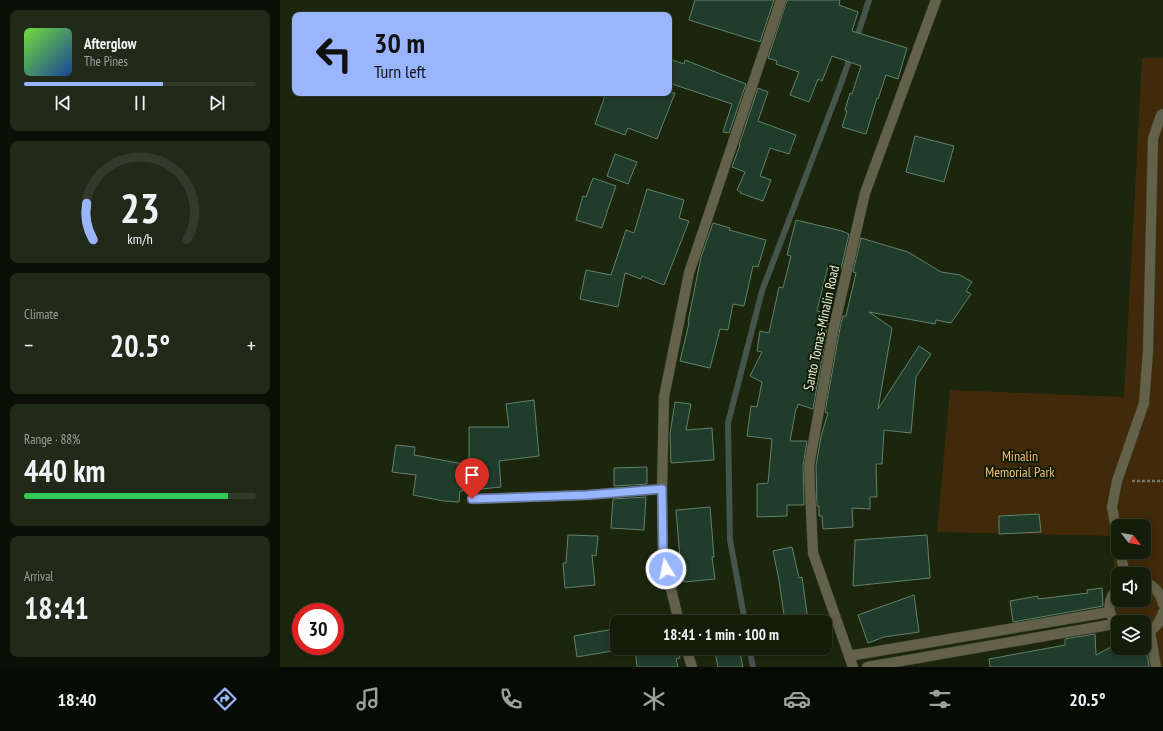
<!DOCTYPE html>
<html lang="en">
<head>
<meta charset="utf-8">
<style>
  :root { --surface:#141c0a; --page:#212918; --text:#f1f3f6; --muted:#9da19c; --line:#333a2b; --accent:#99b5fd }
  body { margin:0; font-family:"PT Sans Narrow",sans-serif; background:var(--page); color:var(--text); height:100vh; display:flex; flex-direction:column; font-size:15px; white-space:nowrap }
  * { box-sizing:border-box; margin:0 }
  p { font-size:13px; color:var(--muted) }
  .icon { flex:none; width:22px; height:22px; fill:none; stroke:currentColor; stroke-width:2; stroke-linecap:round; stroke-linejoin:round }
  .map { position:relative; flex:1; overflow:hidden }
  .sheet { display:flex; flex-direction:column; gap:10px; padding:10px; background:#0b0f06; width:280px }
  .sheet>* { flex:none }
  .hud { position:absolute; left:12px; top:12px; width:380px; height:84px; border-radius:8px; box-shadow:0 2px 6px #0003,0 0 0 1px var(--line); background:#99b5fd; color:#111; overflow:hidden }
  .needle { width:26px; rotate:121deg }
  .tools { position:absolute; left:831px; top:519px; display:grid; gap:8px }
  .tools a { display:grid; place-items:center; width:40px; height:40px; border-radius:8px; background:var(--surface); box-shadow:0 2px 6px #0003,0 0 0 1px var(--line); font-size:20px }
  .speed { position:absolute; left:12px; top:603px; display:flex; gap:8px; font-size:20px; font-weight:700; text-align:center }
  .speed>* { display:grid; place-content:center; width:52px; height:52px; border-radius:50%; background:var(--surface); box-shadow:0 2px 6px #0003,0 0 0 1px var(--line); line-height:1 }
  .speed .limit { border:6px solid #d22; background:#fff; color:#111 }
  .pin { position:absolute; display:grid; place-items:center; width:34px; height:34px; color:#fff; margin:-41px -17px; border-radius:50% 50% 50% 0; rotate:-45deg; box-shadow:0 0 4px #0007 }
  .pin .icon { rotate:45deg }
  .me { position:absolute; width:44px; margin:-22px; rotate:350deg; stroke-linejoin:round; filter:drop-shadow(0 0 3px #0008) }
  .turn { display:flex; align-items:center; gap:14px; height:84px; padding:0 16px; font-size:18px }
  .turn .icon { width:52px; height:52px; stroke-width:2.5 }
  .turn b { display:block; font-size:28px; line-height:34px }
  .big { font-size:30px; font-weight:800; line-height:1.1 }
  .sheet .card { flex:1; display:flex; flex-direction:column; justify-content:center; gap:6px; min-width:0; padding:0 14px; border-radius:8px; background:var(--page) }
  .sheet .dial { align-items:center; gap:0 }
  .dial svg { height:104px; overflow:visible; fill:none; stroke:var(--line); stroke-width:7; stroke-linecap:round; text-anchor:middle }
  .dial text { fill:var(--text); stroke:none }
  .song { display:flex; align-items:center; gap:12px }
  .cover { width:48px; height:48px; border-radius:6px; background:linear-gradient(135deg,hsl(100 70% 55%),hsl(220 70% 35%)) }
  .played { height:4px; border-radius:2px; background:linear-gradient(90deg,var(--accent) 60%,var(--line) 60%) }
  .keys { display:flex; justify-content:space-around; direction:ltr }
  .heat { display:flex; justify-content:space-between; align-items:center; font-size:22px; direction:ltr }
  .charge { height:6px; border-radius:3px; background:linear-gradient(90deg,#34c759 88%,var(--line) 0) }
  .trip { position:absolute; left:330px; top:615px; width:222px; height:40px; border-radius:8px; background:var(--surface); box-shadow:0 2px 6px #0003,0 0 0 1px var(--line); font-weight:800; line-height:40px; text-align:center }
  .tab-bar { display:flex; height:64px; justify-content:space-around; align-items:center; background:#080b04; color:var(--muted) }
  .tab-bar .icon { width:28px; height:28px }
  .tab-bar .active { color:var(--accent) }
  .tab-bar b { font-size:18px; color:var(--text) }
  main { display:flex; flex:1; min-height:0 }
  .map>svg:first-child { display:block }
  .green { fill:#402a09; fill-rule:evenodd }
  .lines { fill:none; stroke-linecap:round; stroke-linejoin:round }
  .stream { stroke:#46544e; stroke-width:6 }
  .building { fill:#203c2b; stroke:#62816d }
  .service-casing { stroke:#38432b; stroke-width:11 }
  .minor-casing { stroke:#38432b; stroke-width:11 }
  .tertiary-casing { stroke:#38432b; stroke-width:11 }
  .path { stroke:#6f7963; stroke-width:2.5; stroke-dasharray:3 2; stroke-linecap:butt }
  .service { stroke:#64614a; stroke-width:10 }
  .minor { stroke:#64614a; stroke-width:10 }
  .tertiary { stroke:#64614a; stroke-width:10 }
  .route-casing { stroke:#6376a4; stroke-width:10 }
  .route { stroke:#99b5fd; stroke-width:7 }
  .labels { text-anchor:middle; stroke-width:4; stroke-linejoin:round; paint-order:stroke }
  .street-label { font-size:14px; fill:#eaf2e2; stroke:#121c05 }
  .park-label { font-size:14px; fill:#f4bf76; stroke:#121c05 }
</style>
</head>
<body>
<main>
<section class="sheet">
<div class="card">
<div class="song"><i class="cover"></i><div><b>Afterglow</b><p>The Pines</p></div></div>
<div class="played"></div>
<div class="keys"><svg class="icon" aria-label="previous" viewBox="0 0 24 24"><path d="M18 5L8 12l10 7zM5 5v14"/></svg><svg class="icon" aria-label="pause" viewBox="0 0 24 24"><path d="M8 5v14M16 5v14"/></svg><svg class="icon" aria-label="next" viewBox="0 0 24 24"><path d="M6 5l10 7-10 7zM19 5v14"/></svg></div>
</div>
<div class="card dial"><svg viewBox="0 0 100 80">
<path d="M14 69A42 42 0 1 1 86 69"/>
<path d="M14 69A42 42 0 0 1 9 41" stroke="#99b5fd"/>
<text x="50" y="56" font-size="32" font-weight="700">23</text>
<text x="50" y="72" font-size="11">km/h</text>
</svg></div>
<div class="card"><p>Climate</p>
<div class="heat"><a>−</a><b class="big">20.5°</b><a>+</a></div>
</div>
<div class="card"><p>Range · 88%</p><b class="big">440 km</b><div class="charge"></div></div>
<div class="card"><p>Arrival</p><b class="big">18:41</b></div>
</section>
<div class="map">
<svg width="883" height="667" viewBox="0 0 883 667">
  <rect width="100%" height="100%" fill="#1b260d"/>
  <path class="green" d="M862,58H883V667H840L839,648H864V622H838V634L832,536L657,532L670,390L844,397ZM838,526H864V552H838ZM838,574H864V600H838Z"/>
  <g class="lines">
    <g class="stream">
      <polyline points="576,40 589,0"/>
      <polyline points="465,622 450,540 448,423 482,291 559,89 571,55"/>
      <polyline points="469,648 473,667"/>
    </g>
  </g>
  <g class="building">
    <polygon points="415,0 494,0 480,42 409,20"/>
    <polygon points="507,0 560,0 559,5 578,12 572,31 627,48 618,79 606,75 598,99 597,98 586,134 562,127 567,111 565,110 570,93 572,94 581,66 552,56 542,81 538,79 529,102 510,95 519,72 496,64 497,61 488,58"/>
    <polygon points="389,59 404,64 405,60 466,84 449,133 443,132 452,104 389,83"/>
    <polygon points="478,88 488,92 478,121 516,135 509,154 490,148 480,176 491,180 483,201 460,193 461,192 457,190 465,172 452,167 460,145 459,145"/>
    <polygon points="326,93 395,93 377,139 348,128 345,135 315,124"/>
    <polygon points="635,136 674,146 664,182 626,172"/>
    <polygon points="335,154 357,162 348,184 327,176"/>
    <polygon points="313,178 336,186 328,209 322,228 296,220 303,196 306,197"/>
    <polygon points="367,189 404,200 399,218 409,221 384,285 362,276 361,279 345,273 338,307 300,299 306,270 331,275 346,230 354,233"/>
    <polygon points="516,220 562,231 569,234 561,269 548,266 537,311 550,313 533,409 518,404 517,408 516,408 510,441 527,441 523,466 524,505 507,505 507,516 477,517 477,484 488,483 492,439 467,436 471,406 477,407 482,382 470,376 482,352 477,351 480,331 489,333 499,287 503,288 511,256 507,255"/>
    <polygon points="433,223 450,228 449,230 486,240 478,267 473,266 464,306 453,304 448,330 440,329 430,368 400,361 409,323 408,322 421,257"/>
    <polygon points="581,238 628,252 661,272 680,275 692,282 686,291 691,294 671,323 656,320 655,324 589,312 612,328 598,409 639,346 651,354 636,377 631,433 604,430 602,464 596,464 597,497 590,497 590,509 572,508 573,527 543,529 542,516 539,516 539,506 537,506 536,466 541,436 548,413 545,412 560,328 563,316 566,316 576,273 573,272"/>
    <polygon points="254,400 259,456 219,461 221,487 180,491 179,502 164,501 133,495 136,475 112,472 116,445 135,447 134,455 189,465 189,427 229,427 226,404"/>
    <polygon points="395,402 411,404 406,430 432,428 434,460 391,463 390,434"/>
    <polygon points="367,467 367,484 334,486 334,468"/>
    <polygon points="366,497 364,530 331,528 333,499"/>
    <polygon points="430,507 434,557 432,557 435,579 404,582 402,575 400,558 396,510"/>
    <polygon points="759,514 761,532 719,534 719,516"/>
    <polygon points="288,535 318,536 316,556 312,555 315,585 285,588 283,563 286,563"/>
    <polygon points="647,535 650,578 573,586 575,540"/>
    <polygon points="512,547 519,578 522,577 528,621 532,620 532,622 508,622 508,621 505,622 499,580 493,551"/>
    <polygon points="822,588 823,606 733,622 730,601 758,596 758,599 808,593 807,590"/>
    <polygon points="634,595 639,632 604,637 588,643 578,615"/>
    <polygon points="334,629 338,650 297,657 294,636"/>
    <polygon points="815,634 816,655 829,648 860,648 866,654 868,659 869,667 710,667 709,659 785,645 785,639"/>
    <polygon points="364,648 398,648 400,658 396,659 398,667 357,667 355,650"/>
    <polygon points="434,648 459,648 463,667 438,667"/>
  </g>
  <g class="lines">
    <g class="service-casing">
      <g id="service">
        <polyline points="838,541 832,507 837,481 864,403 868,351 873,139 881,115 883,114"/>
        <polyline points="840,552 845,574"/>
        <path d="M864,582C874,585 881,594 883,604"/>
        <path d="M832,617C827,607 830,596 838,588"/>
        <polyline points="870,631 876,667"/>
        <path d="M864,634C875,629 880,623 883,612"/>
        <polyline points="569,656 829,612"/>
        <polyline points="587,667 834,624"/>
      </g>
    </g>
    <g class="minor-casing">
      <g id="minor">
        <polyline points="192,499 307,495 382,489"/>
        <polyline points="399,622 383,556 382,489 384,397 409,273 501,0"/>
        <polyline points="406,648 412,667"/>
      </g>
    </g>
    <g class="tertiary-casing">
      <polyline id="tertiary" points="573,667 533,553 529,466 554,327 585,193 656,0"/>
    </g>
    <polyline class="path" points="852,481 883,481"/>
    <use href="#service" class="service"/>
    <use href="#minor" class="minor"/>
    <use href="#tertiary" class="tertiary"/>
  </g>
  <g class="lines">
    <g class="route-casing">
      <polyline id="route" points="192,499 307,495 382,489 383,556 386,569"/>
    </g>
    <use href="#route" class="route"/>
  </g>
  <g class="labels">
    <g class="street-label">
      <text transform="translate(541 328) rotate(-78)" y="5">Santo Tomas-Minalin Road</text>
    </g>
    <g class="park-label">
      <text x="740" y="461">Minalin<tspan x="740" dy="16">Memorial Park</tspan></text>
    </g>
  </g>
</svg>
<div class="tools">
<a><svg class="needle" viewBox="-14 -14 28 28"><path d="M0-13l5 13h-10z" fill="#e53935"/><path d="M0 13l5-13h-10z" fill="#9da19c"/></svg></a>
<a><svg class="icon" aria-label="sound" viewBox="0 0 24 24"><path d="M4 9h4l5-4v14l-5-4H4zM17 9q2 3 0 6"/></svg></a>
<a><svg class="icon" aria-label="layers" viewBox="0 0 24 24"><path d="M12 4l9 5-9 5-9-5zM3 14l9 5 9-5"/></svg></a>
</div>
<div class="speed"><div class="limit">30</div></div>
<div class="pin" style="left:192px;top:499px;background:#d93025"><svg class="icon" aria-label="arrive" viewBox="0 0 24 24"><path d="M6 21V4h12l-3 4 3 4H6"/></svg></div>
<svg class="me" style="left:386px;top:569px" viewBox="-20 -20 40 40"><circle r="17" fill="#99b5fd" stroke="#fff" stroke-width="3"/><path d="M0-11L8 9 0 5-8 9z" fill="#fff"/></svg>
<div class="trip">18:41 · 1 min · 100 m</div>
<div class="hud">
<div class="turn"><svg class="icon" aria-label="left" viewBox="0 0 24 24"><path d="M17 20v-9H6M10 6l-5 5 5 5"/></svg><div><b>30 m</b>Turn left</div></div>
</div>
</div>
</main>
<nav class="tab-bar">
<b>18:40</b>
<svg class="icon active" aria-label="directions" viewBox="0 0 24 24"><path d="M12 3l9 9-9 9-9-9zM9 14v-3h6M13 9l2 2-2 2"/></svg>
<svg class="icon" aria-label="music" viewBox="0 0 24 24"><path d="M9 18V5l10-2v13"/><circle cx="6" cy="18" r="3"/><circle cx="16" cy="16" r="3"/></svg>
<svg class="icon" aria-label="phone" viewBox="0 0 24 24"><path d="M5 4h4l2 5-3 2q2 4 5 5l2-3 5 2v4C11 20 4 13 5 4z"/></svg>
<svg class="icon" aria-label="climate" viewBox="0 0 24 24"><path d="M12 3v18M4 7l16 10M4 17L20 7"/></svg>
<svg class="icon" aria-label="car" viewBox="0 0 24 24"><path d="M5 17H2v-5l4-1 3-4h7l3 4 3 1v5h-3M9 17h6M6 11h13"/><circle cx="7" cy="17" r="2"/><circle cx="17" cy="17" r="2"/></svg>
<svg class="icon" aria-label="filters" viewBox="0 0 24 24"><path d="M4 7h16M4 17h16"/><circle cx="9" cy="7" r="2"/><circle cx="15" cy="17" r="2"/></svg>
<b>20.5°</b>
</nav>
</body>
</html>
